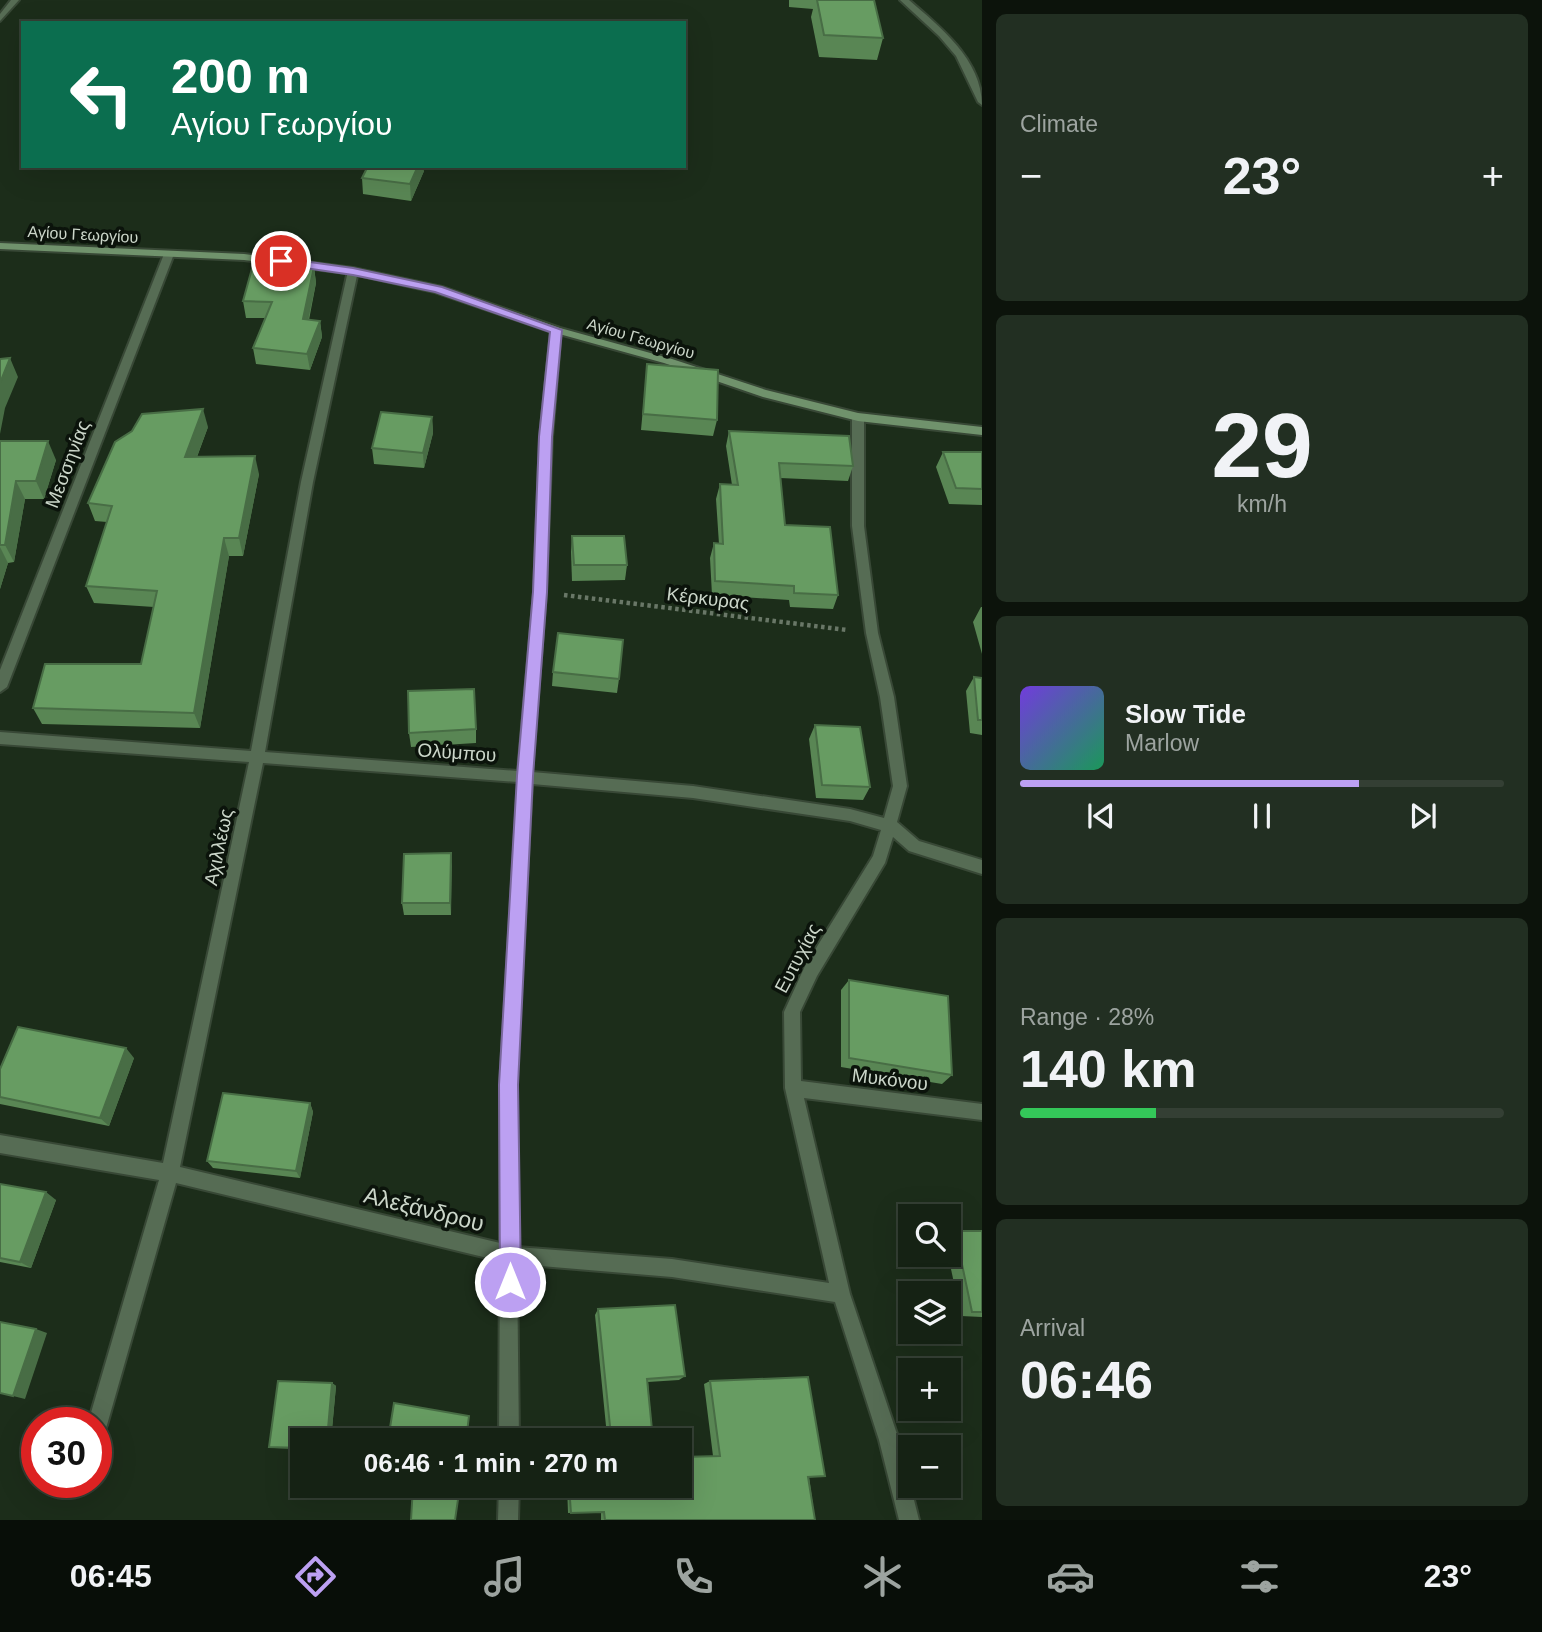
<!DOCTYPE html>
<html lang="en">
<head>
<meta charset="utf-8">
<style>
  :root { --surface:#152214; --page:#222f22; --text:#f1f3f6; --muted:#9da4a0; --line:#343f34; --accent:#bca0f2 }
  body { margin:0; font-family:Arial,sans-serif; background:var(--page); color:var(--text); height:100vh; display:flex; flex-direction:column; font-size:26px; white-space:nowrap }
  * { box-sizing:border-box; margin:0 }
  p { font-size:23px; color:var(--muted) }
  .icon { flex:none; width:38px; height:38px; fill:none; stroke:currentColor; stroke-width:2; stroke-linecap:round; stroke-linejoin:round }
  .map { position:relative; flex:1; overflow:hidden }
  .sheet { display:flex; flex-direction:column; gap:14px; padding:14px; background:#0c130b; width:560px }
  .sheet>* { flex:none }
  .hud { position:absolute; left:21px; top:21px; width:665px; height:147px; border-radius:0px; box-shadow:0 7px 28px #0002,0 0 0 2px var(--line); background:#0b6e4f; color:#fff; overflow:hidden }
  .tools { position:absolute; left:898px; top:1204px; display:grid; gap:14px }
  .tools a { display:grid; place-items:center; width:63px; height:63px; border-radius:0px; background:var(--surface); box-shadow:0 7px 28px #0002,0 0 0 2px var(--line); font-size:35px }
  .speed { position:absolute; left:21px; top:1407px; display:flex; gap:14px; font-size:35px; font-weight:700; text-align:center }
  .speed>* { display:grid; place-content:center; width:91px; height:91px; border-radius:50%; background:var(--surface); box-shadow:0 7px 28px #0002,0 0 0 2px var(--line); line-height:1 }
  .speed .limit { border:10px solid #d22; background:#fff; color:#111 }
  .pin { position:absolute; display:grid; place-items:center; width:60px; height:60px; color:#fff; margin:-30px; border:4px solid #fff; border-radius:50%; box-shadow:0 2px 7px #0007 }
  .me { position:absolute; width:77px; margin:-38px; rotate:0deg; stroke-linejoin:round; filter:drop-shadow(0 0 5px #0008) }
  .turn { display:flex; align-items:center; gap:24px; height:147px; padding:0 35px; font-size:32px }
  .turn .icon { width:91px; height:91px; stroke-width:2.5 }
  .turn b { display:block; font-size:49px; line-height:60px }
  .big { font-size:52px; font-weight:700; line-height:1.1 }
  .sheet .widget { flex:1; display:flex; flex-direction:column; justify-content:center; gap:10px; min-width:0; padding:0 24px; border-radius:10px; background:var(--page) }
  .sheet .dial { align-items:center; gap:0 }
  .dial b { font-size:91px; line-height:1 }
  .song { display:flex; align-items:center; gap:21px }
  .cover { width:84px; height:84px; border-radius:10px; background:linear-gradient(135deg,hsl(260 70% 55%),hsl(150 70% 35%)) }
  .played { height:7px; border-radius:4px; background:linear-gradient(90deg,var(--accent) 70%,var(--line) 70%) }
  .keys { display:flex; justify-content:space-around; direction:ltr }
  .heat { display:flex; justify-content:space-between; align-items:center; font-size:38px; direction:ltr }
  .charge { height:10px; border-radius:5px; background:linear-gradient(90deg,#34c759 28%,var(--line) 0) }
  .trip { position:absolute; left:290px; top:1428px; width:402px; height:70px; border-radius:0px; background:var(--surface); box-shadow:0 7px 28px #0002,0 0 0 2px var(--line); font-weight:700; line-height:70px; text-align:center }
  .tab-bar { display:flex; height:112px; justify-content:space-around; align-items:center; background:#080e08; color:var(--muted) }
  .tab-bar .icon { width:49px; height:49px }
  .tab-bar .on { color:var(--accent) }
  .tab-bar b { font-size:32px; color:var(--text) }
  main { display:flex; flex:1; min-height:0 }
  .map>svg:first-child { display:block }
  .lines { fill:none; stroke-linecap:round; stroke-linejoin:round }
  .street-casing { stroke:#384836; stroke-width:4 }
  .secondary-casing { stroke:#384836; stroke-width:4 }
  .path { stroke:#697767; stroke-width:4.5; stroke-dasharray:3.5 3.5; stroke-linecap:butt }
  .street { fill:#566c54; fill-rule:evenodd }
  .secondary { fill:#70926c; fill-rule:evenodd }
  .wall { fill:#598654 }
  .shaded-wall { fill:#486d45 }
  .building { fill:#679c62; stroke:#486d45; stroke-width:2 }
  .route { fill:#bca0f2; stroke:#7a689d; stroke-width:2 }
  .labels { text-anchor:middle; stroke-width:7; stroke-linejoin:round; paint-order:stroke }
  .far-street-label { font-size:16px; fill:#cbd6c9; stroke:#0b130b }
  .street-label { font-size:19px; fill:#cbd6c9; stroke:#0b130b }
  .near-street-label { font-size:23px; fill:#cbd6c9; stroke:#0b130b }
</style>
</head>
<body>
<main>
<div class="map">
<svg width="982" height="1520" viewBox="0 0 982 1520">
  <rect width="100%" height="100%" fill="#1c2d1a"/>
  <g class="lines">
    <g class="street-casing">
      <g id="street">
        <polygon points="11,0 19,0 0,21 0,14"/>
        <path d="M900,0H909C940,27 982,60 982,105L978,102L956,56L939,36Z"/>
        <polygon points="169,251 174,254 7,687 0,692 0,670 164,254"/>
        <path d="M353,268L358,271L313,482L265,752L518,771L534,592L540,437L551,330L556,327L561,330L552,437L546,592L532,772L693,786L850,809L884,818L893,786L880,697L866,633L852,526V417L858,413L864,417V526L878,633L894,697L907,786L897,822L919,841L982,860V874L909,851L893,837L885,863L817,976L800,1012L801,1081L982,1104V1120L804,1098L850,1294L899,1440L919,1520H899L879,1440L835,1302L672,1277L517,1264L519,1440H499L500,1261L176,1183L107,1425L104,1432L97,1435L96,1423H88L159,1180L0,1153V1135L163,1163L249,762L0,744V732L251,751L301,482L348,271ZM263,763L518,782L500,1085V1243L180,1167ZM532,784L693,798L850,821L881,830L873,856L805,966L784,1012L785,1088L829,1283L672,1259L517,1247L516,1085Z"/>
        <polygon points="499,1486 519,1486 518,1520 498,1520"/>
      </g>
    </g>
    <g class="secondary-casing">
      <polygon id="secondary" points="0,243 244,254 353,268 442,287 560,328 672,359 766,390 858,413 982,427 982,435 858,421 763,397 664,363 552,332 435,292 353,274 244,260 0,249"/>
    </g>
    <polyline class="path" points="564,595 847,630"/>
    <use href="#street" class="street"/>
    <use href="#secondary" class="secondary"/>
  </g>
  <g class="wall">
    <polygon points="789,0 874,0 883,38 877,60 819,57 811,17 813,9 789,7"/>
    <polygon points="424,171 411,201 363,194 362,178"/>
    <polygon points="314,267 316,283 309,320 320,321 322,337 310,370 256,364 253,348 265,318 246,318 243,301"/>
    <polygon points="647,364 717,420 713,436 641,430"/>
    <polygon points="432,417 433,433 424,468 374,464 372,448"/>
    <polygon points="208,427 197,457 259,474 243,556 229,556 200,728 42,724 33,708 141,664 154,607 94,603 86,586 107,522 95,521 88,503"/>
    <polygon points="729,431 853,466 848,481 780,478 785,525 838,595 833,609 790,607 789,600 712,595 710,558 714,543 719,544 716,499 720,484 732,485 726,446"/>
    <polygon points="0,441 56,460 44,499 25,499 14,562 8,563 0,589"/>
    <polygon points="943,452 982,452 982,505 949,504 936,467"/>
    <polygon points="572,536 627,565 625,580 572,581 571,552"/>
    <polygon points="981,607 982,607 982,654 973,622"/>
    <polygon points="553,672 619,679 617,693 552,686"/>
    <polygon points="974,677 982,678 982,735 970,733 966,691"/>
    <polygon points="815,725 870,787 863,800 816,798 809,739"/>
    <polygon points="476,729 476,743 411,747 409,733"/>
    <polygon points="451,853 451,915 404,915 402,903"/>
    <polygon points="849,980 952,1075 942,1084 841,1067 841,990"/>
    <polygon points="134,1058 109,1126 0,1104 0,1069"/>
    <polygon points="310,1103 313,1112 300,1178 213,1168 207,1161"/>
    <polygon points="0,1184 56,1200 31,1268 0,1262"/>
    <polygon points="955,1231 982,1231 982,1317 961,1316 948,1255 948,1235"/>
    <polygon points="598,1309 685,1376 679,1380 648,1382 653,1440 582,1440 585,1437 607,1436 595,1315"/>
    <polygon points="710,1381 809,1477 815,1520 601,1520 601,1512 568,1513 567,1486 681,1486 713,1456 704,1384"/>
    <polygon points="332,1383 336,1386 331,1440 303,1440 303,1449 274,1448 269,1447"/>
  </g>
  <g class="shaded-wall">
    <polygon points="418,166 423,166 424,171 411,201 410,184"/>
    <polygon points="314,267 316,283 305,335 303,319"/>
    <polygon points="320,321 322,337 310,370 307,354"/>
    <polygon points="10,358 18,377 5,408 0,434 0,383"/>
    <polygon points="203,409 208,427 190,475 185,457"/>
    <polygon points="432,417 433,433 424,468 423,453"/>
    <polygon points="48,441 56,460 44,499 36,481"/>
    <polygon points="255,456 259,474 243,556 239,538"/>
    <polygon points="16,481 25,499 14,562 5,545"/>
    <polygon points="224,538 229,556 200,728 194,713"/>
    <polygon points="0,547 8,563 0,589"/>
    <polygon points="451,853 452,866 451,915 450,903"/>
    <polygon points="126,1048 134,1058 109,1126 100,1118"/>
    <polygon points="310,1103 313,1112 300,1178 296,1171"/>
    <polygon points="46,1192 56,1200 31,1268 20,1262"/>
    <polygon points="36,1329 47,1333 25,1399 13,1396"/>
    <polygon points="332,1383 336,1386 331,1440 327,1440"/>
  </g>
  <g class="building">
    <polygon points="817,0 874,0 883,38 824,35"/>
    <polygon points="368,166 418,166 410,184 362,178"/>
    <polygon points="253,265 314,267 303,319 320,321 307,354 253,348 272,302 243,301"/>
    <polygon points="10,358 0,383 0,359"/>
    <polygon points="647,364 718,370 717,420 643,414"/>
    <polygon points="203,409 185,457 255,456 239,538 224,538 194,713 33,708 45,664 141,664 157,591 86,586 112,506 88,503 115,442 132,431 142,414"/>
    <polygon points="381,412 432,417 423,453 372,448"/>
    <polygon points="729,431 849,436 853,466 779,463 785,525 830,527 838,595 794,593 794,586 715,581 714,543 723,544 720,484 738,485"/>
    <polygon points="0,441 48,441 36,481 16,481 5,545 0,545"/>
    <polygon points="943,452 982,452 982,489 956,488"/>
    <polygon points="572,536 624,536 627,565 574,565"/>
    <polygon points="558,633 623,640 619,679 553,672"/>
    <polygon points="974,677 982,678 982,720 978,720"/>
    <polygon points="474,689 476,729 409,733 408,691"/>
    <polygon points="815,725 860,727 870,787 822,785"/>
    <polygon points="451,853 450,903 402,903 404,854"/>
    <polygon points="849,980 948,996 952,1075 849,1058"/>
    <polygon points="18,1027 126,1048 100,1118 0,1097 0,1069"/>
    <polygon points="223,1093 310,1103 296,1171 207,1161"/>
    <polygon points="0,1184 46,1192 20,1262 0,1258"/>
    <polygon points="955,1231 982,1231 982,1312 972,1312"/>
    <polygon points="675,1305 685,1376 647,1379 653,1440 585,1440 585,1437 611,1436 598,1309"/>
    <polygon points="0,1322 36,1329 13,1396 0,1393"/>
    <polygon points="808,1377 825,1476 808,1477 815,1520 605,1520 604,1512 571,1513 569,1486 681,1486 681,1457 720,1456 710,1381"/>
    <polygon points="278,1381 332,1383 327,1440 303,1440 303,1448 269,1447"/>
    <polygon points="394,1403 469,1416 466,1440 388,1440"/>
    <polygon points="413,1486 460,1486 455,1520 411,1520"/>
  </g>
  <polygon class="route" points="281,258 353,268 442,287 562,330 552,437 547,592 533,776 518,1085 521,1282 518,1289 510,1292 503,1289 500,1282 499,1085 517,776 533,592 539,437 550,332 435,292 353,275 277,264 277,259"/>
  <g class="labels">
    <g class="far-street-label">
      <text transform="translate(83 234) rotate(3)" y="6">Αγίου Γεωργίου</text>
      <text transform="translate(641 338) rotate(16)" y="6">Αγίου Γεωργίου</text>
    </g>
    <g class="street-label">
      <text transform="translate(67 464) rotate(-69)" y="7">Μεσσηνίας</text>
      <text transform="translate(708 598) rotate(7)" y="7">Κέρκυρας</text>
      <text transform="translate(457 752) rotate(4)" y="7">Ολύμπου</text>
      <text transform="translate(218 847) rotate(-78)" y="7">Αχιλλέως</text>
      <text transform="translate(797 958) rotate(-62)" y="7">Ευτυχίας</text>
      <text transform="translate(890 1079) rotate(7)" y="7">Μυκόνου</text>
    </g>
    <g class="near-street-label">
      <text transform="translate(424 1209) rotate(14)" y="8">Αλεξάνδρου</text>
    </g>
  </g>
</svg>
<div class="tools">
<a><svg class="icon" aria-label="search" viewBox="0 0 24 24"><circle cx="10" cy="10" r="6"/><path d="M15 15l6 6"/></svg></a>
<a><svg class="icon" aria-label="layers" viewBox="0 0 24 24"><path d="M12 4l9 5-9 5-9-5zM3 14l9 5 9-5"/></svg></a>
<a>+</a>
<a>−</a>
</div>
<div class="speed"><div class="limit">30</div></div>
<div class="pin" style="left:281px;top:261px;background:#d93025"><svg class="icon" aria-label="arrive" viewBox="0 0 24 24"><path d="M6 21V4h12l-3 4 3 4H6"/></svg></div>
<svg class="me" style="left:510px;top:1282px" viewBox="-20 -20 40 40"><circle r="17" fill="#bca0f2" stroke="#fff" stroke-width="3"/><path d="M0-11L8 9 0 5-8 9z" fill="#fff"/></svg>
<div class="trip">06:46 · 1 min · 270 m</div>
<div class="hud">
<div class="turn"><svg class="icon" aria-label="left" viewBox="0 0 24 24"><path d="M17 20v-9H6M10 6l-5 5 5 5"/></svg><div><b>200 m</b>Αγίου Γεωργίου</div></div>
</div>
</div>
<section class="sheet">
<div class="widget"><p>Climate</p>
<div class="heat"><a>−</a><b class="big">23°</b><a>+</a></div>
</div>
<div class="widget dial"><b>29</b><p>km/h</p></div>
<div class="widget">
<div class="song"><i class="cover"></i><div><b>Slow Tide</b><p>Marlow</p></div></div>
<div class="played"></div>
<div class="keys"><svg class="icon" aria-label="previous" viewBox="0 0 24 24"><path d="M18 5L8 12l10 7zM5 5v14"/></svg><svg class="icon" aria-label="pause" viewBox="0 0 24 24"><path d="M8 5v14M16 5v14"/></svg><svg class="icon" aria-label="next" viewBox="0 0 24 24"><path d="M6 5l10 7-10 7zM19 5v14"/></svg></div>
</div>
<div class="widget"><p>Range · 28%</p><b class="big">140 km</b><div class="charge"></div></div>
<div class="widget"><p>Arrival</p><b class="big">06:46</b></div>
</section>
</main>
<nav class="tab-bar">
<b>06:45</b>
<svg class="icon on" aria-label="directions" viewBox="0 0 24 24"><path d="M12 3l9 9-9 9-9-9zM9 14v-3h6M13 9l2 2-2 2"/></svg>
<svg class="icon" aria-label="music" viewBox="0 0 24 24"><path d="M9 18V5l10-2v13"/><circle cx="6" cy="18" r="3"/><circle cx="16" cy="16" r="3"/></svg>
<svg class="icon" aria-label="phone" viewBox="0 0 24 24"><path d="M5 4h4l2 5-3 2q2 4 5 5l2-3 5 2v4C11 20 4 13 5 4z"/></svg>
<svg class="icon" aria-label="climate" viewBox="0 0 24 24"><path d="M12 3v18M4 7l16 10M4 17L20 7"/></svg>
<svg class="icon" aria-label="car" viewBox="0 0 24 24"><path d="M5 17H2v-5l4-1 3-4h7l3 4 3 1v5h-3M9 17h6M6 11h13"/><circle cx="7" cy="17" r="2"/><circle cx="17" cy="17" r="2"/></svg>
<svg class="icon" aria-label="filters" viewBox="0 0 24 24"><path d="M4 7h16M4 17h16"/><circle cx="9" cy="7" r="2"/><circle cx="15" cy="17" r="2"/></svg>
<b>23°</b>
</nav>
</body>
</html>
